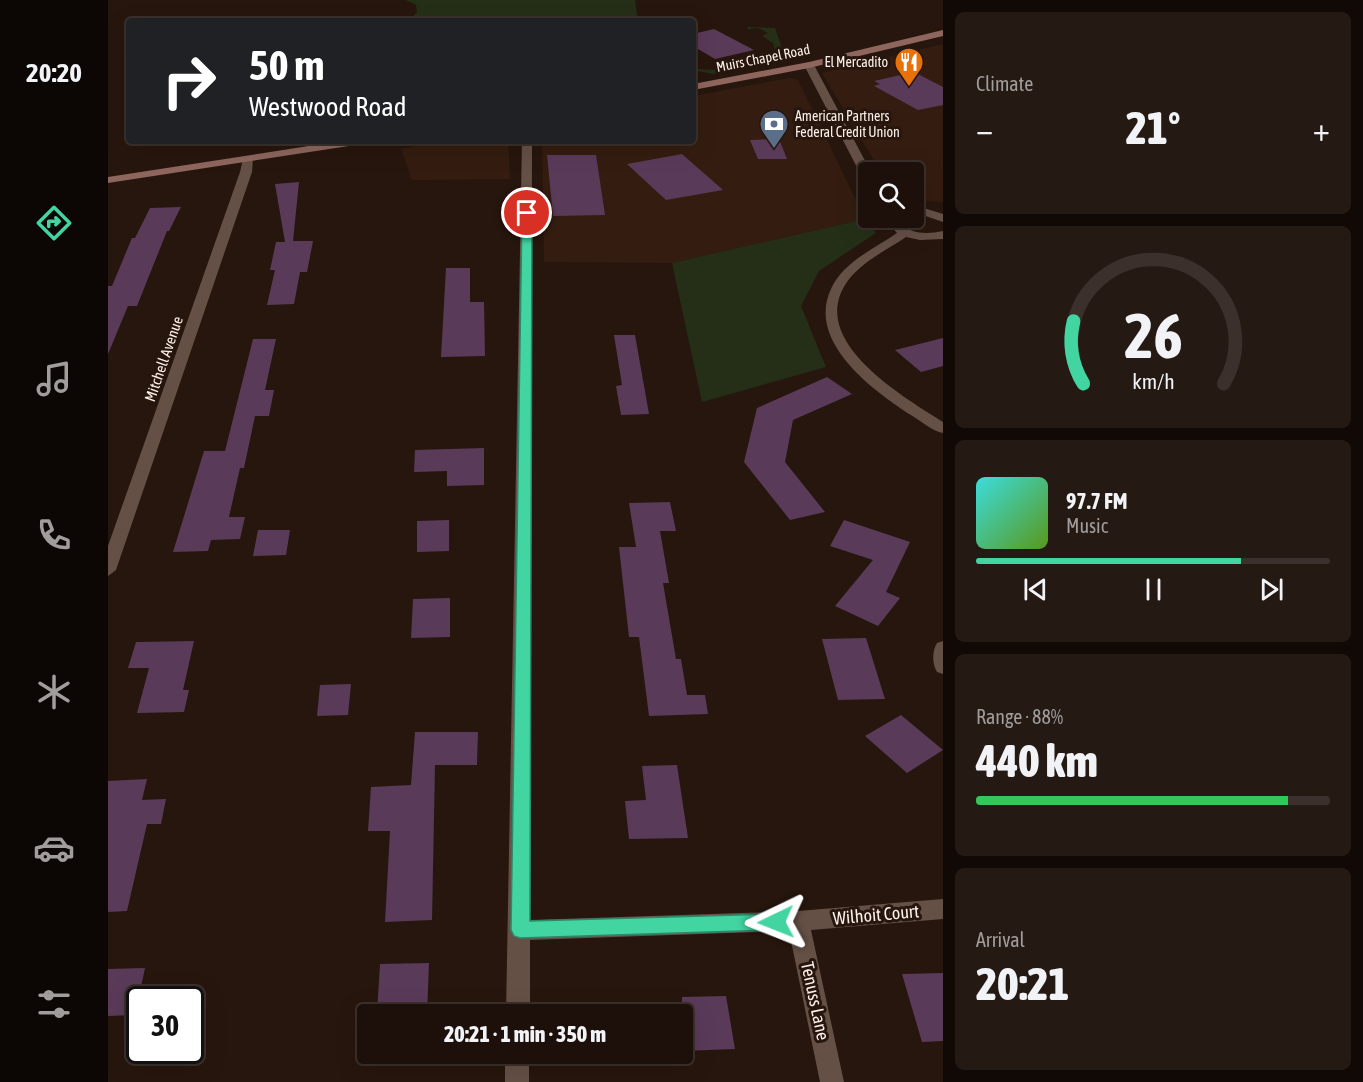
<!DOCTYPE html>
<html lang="en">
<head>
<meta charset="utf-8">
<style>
  :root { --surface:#1d100a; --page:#251913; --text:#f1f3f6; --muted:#a09d9c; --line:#3b302b; --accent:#42d4a1 }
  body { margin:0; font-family:"Asap Condensed",sans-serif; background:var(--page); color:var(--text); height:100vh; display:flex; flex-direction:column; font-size:22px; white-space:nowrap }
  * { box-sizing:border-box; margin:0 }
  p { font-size:20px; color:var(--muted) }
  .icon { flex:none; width:33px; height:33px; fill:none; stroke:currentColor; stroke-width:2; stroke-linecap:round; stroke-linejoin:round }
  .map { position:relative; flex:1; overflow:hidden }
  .side { display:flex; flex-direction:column; gap:12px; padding:12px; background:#100906; width:420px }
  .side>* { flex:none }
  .hud { position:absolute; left:18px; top:18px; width:570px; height:126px; border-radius:6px; box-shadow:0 6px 24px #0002,0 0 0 2px var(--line); background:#202124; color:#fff; overflow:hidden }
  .controls { position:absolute; left:750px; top:162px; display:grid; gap:12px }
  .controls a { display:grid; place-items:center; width:66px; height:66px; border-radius:6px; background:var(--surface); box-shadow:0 6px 24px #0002,0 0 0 2px var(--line); font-size:30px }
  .speed { position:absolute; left:18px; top:986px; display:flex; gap:12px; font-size:30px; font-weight:700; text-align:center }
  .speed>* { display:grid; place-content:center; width:78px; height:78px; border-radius:50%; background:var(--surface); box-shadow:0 6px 24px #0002,0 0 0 2px var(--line); line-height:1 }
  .speed .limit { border:3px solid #111; border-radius:9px; background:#fff; color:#111 }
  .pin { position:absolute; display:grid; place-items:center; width:51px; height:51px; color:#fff; margin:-26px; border:3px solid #fff; border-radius:50%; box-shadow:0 2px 6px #0007 }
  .me { position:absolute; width:66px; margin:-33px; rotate:268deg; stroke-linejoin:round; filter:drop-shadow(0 0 4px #0008) }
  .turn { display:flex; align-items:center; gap:21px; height:126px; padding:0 24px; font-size:27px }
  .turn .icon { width:78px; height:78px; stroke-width:2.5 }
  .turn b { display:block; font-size:42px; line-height:51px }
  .big { font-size:45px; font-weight:800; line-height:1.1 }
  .side .tile { flex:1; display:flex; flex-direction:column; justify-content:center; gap:9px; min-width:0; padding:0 21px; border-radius:9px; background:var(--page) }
  .side .dial { align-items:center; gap:0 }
  .dial svg { height:156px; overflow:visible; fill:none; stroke:var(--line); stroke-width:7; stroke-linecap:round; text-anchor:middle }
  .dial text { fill:var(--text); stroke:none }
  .song { display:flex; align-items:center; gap:18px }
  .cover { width:72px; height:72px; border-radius:9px; background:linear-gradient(135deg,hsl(180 70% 55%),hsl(90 70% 35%)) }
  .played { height:6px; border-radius:3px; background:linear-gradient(90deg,var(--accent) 75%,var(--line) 75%) }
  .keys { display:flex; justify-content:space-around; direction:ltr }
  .heat { display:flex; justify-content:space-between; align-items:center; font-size:33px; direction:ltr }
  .charge { height:9px; border-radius:4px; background:linear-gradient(90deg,#34c759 88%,var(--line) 0) }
  .trip { position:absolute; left:249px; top:1004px; width:336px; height:60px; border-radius:6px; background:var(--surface); box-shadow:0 6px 24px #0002,0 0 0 2px var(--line); font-weight:800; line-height:60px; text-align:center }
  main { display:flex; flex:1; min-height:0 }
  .menu { display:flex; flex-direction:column; width:108px; justify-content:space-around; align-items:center; background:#0c0604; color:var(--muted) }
  .menu .icon { width:42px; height:42px }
  .menu .on { color:var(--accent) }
  .menu b { font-size:27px; color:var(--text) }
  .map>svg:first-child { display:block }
  .built { fill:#341d10 }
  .green { fill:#252f18 }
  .building { fill:#5a3a59 }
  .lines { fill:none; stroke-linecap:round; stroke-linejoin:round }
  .minor { fill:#655046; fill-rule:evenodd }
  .secondary { fill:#8e665d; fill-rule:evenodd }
  .route { fill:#42d4a1; stroke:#2b8a69; stroke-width:1.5 }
  .labels { text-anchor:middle; stroke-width:6; stroke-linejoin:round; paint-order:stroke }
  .far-street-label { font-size:14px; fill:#fdf0ea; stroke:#27160d }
  .far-poi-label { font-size:14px; fill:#fdf0ea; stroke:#27160d; text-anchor:end }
  .street-label { font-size:15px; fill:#fdf0ea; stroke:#27160d }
  .near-street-label { font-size:18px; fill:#fdf0ea; stroke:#27160d }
</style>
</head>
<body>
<main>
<nav class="menu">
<b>20:20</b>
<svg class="icon on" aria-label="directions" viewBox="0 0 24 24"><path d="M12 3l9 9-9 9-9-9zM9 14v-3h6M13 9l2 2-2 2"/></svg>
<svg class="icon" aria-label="music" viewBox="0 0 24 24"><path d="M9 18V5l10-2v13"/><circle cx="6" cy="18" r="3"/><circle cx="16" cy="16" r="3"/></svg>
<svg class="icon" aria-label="phone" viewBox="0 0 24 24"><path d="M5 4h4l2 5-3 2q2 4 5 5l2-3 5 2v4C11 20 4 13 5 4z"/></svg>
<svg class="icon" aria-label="climate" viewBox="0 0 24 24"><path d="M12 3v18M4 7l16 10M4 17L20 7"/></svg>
<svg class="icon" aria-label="car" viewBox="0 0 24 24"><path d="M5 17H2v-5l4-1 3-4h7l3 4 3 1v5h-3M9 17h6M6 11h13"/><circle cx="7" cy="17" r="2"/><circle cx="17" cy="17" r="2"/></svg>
<svg class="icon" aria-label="filters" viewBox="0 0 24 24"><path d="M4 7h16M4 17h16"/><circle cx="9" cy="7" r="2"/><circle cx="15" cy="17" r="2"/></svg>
</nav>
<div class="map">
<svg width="835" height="1082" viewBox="0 0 835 1082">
  <rect width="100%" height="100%" fill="#27160d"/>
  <g class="built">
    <polygon points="835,44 835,202 806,200 806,172 773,172 714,73"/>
    <polygon points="682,78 690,80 757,219 564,263 436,262 434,141 585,141 585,96"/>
    <polygon points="339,141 400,141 402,179 304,180 293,149"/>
  </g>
  <g class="green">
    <polygon points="298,0 527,0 530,21 308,20 303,18 309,12 308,5"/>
    <path d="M640,27L667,28L677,57L605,74L585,70V67C600,75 653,64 668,55L665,43L654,36L660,33L650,28L639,29Z"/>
    <polygon points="757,219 768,233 711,271 693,306 718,367 594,402 564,263"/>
  </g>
  <g class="building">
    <polygon points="606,29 646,50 607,59 585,46 585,34"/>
    <polygon points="806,72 835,87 835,105 810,110 766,86 772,84 766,81"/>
    <polygon points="671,139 679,159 650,159 642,140"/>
    <polygon points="574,154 615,190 558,200 519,164"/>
    <polygon points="439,155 488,155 497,215 445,216"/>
    <polygon points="191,182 185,241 205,241 199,272 192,272 186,304 159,305 167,270 162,270 168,242 177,242 167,184"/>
    <polygon points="73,207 61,231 59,231 29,306 20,306 0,354 0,286 4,286 24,238 27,238 42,208"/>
    <polygon points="338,268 362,268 362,302 376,302 377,356 333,357"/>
    <polygon points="506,335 527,335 541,414 513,415 508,386 514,385"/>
    <polygon points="835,338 835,366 813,372 787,350"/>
    <polygon points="145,339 168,339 157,390 166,390 161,416 147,416 136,468 132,468 121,517 137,517 132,539 103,540 100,551 65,552 96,451 117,451"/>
    <polygon points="719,377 744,394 685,420 677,462 717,512 682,520 636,462 649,408"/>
    <polygon points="376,448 376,485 339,486 339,471 306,472 307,450"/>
    <polygon points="562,502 568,531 552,531 561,583 555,583 568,659 573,659 579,695 597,695 600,714 541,716 531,637 521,637 511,547 528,547 521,503"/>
    <polygon points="341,520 341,551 309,552 309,521"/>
    <polygon points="736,520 802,542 778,592 792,598 770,626 727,606 765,560 722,546"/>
    <polygon points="150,530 182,530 178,555 145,556"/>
    <polygon points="342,598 342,637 303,638 305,599"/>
    <polygon points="758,638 777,699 730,700 714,639"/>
    <polygon points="86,641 75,690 81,690 76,712 29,713 41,668 20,668 28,642"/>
    <polygon points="243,684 240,715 209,716 212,685"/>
    <polygon points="793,715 835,750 799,773 757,736"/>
    <polygon points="307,732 370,732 369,765 327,765 324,920 277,922 282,831 260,831 263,787 303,785"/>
    <polygon points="569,765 580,838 521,839 517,801 538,800 534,766"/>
    <polygon points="39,779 34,800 58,799 53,824 39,824 19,911 0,912 0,781"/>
    <polygon points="321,963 319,1014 269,1014 272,964"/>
    <polygon points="37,968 27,1015 0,1016 0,969"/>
    <polygon points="835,973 835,1041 814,1042 794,974"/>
    <polygon points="618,996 627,1049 574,1051 574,997"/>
  </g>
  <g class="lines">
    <g class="minor">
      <polygon points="701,62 706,65 763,172 760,172 760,180 754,177 696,65"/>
      <polygon points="414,141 424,141 422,920 690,911 835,899 835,919 703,930 736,1082 712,1082 681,931 422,940 422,1014 398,1014"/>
      <polygon points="140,156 145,159 144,172 8,570 0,576 0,546 132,172 135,159"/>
      <polygon points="806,205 835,214 835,222 806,212"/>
      <path d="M776,218H788C799,234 817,235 835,231V239L812,240L798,237C779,250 753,262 739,282C698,341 796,397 835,422V433C824,431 813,421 803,415C766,391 698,342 723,289C735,262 766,249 789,233Z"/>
      <path d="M835,641V674L829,672C824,664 824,651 829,643Z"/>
      <rect x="397" y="1053" width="24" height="29"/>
    </g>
    <g class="secondary">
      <polygon points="835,30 835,36 701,68 585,90 585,84 701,62"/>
      <polygon points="233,141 259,141 254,144 0,183 0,177"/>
    </g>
  </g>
  <polygon class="route" points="419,210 424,213 422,921 668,914 675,916 677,922 675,927 668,930 412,938 406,936 403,930 414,213"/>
  <defs>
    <g id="restaurant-pin" transform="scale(1.5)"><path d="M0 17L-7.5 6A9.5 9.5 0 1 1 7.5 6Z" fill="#e8710a" stroke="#27160d"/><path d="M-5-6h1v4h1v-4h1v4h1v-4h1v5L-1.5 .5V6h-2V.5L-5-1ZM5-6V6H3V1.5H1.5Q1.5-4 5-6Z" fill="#fff"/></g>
    <g id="bank-pin" transform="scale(1.5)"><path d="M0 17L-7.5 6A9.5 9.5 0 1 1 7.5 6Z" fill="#5c6f8a" stroke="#27160d"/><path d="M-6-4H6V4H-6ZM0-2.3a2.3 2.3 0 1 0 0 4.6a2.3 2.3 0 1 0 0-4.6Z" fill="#fff"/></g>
  </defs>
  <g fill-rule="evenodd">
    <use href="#restaurant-pin" x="801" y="62"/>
    <use href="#bank-pin" x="666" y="124"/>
  </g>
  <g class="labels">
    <g class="far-street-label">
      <text transform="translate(655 58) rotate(-11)" y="5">Muirs Chapel Road</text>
    </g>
    <g class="far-poi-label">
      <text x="780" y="67">El Mercadito</text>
      <text x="687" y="121" text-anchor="start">American Partners<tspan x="687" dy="16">Federal Credit Union</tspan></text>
    </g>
    <g class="street-label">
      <text transform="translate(56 359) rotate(-71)" y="5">Mitchell Avenue</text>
    </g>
    <g class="near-street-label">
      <text transform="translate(768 915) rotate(-5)" y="6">Wilhoit Court</text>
      <text transform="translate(707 1001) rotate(78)" y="6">Tenuss Lane</text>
    </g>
  </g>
</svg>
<div class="controls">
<a><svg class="icon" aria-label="search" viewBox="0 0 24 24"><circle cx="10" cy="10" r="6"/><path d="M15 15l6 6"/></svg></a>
</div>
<div class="speed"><div class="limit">30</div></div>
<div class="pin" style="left:419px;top:213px;background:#d93025"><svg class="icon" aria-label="arrive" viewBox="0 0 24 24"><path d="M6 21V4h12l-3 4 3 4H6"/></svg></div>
<svg class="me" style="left:668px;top:922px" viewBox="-20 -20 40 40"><path d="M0-17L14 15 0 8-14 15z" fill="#42d4a1" stroke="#fff" stroke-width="4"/></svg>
<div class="trip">20:21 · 1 min · 350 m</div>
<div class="hud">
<div class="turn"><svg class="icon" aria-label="right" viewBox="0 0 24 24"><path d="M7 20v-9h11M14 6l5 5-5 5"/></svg><div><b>50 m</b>Westwood Road</div></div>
</div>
</div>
<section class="side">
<div class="tile"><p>Climate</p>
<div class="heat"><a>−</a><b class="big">21°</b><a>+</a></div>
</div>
<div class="tile dial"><svg viewBox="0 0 100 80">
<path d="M14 69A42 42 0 1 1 86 69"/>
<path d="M14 69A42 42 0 0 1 9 37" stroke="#42d4a1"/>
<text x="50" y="56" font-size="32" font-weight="700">26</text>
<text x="50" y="72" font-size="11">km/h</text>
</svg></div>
<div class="tile">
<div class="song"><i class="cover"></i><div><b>97.7 FM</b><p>Music</p></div></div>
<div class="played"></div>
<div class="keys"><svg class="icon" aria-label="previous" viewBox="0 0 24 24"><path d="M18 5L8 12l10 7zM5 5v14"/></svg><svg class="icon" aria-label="pause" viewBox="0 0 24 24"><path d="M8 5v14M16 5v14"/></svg><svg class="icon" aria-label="next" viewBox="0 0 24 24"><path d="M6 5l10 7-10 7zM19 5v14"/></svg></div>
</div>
<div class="tile"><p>Range · 88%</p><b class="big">440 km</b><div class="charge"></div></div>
<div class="tile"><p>Arrival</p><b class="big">20:21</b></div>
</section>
</main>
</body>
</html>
